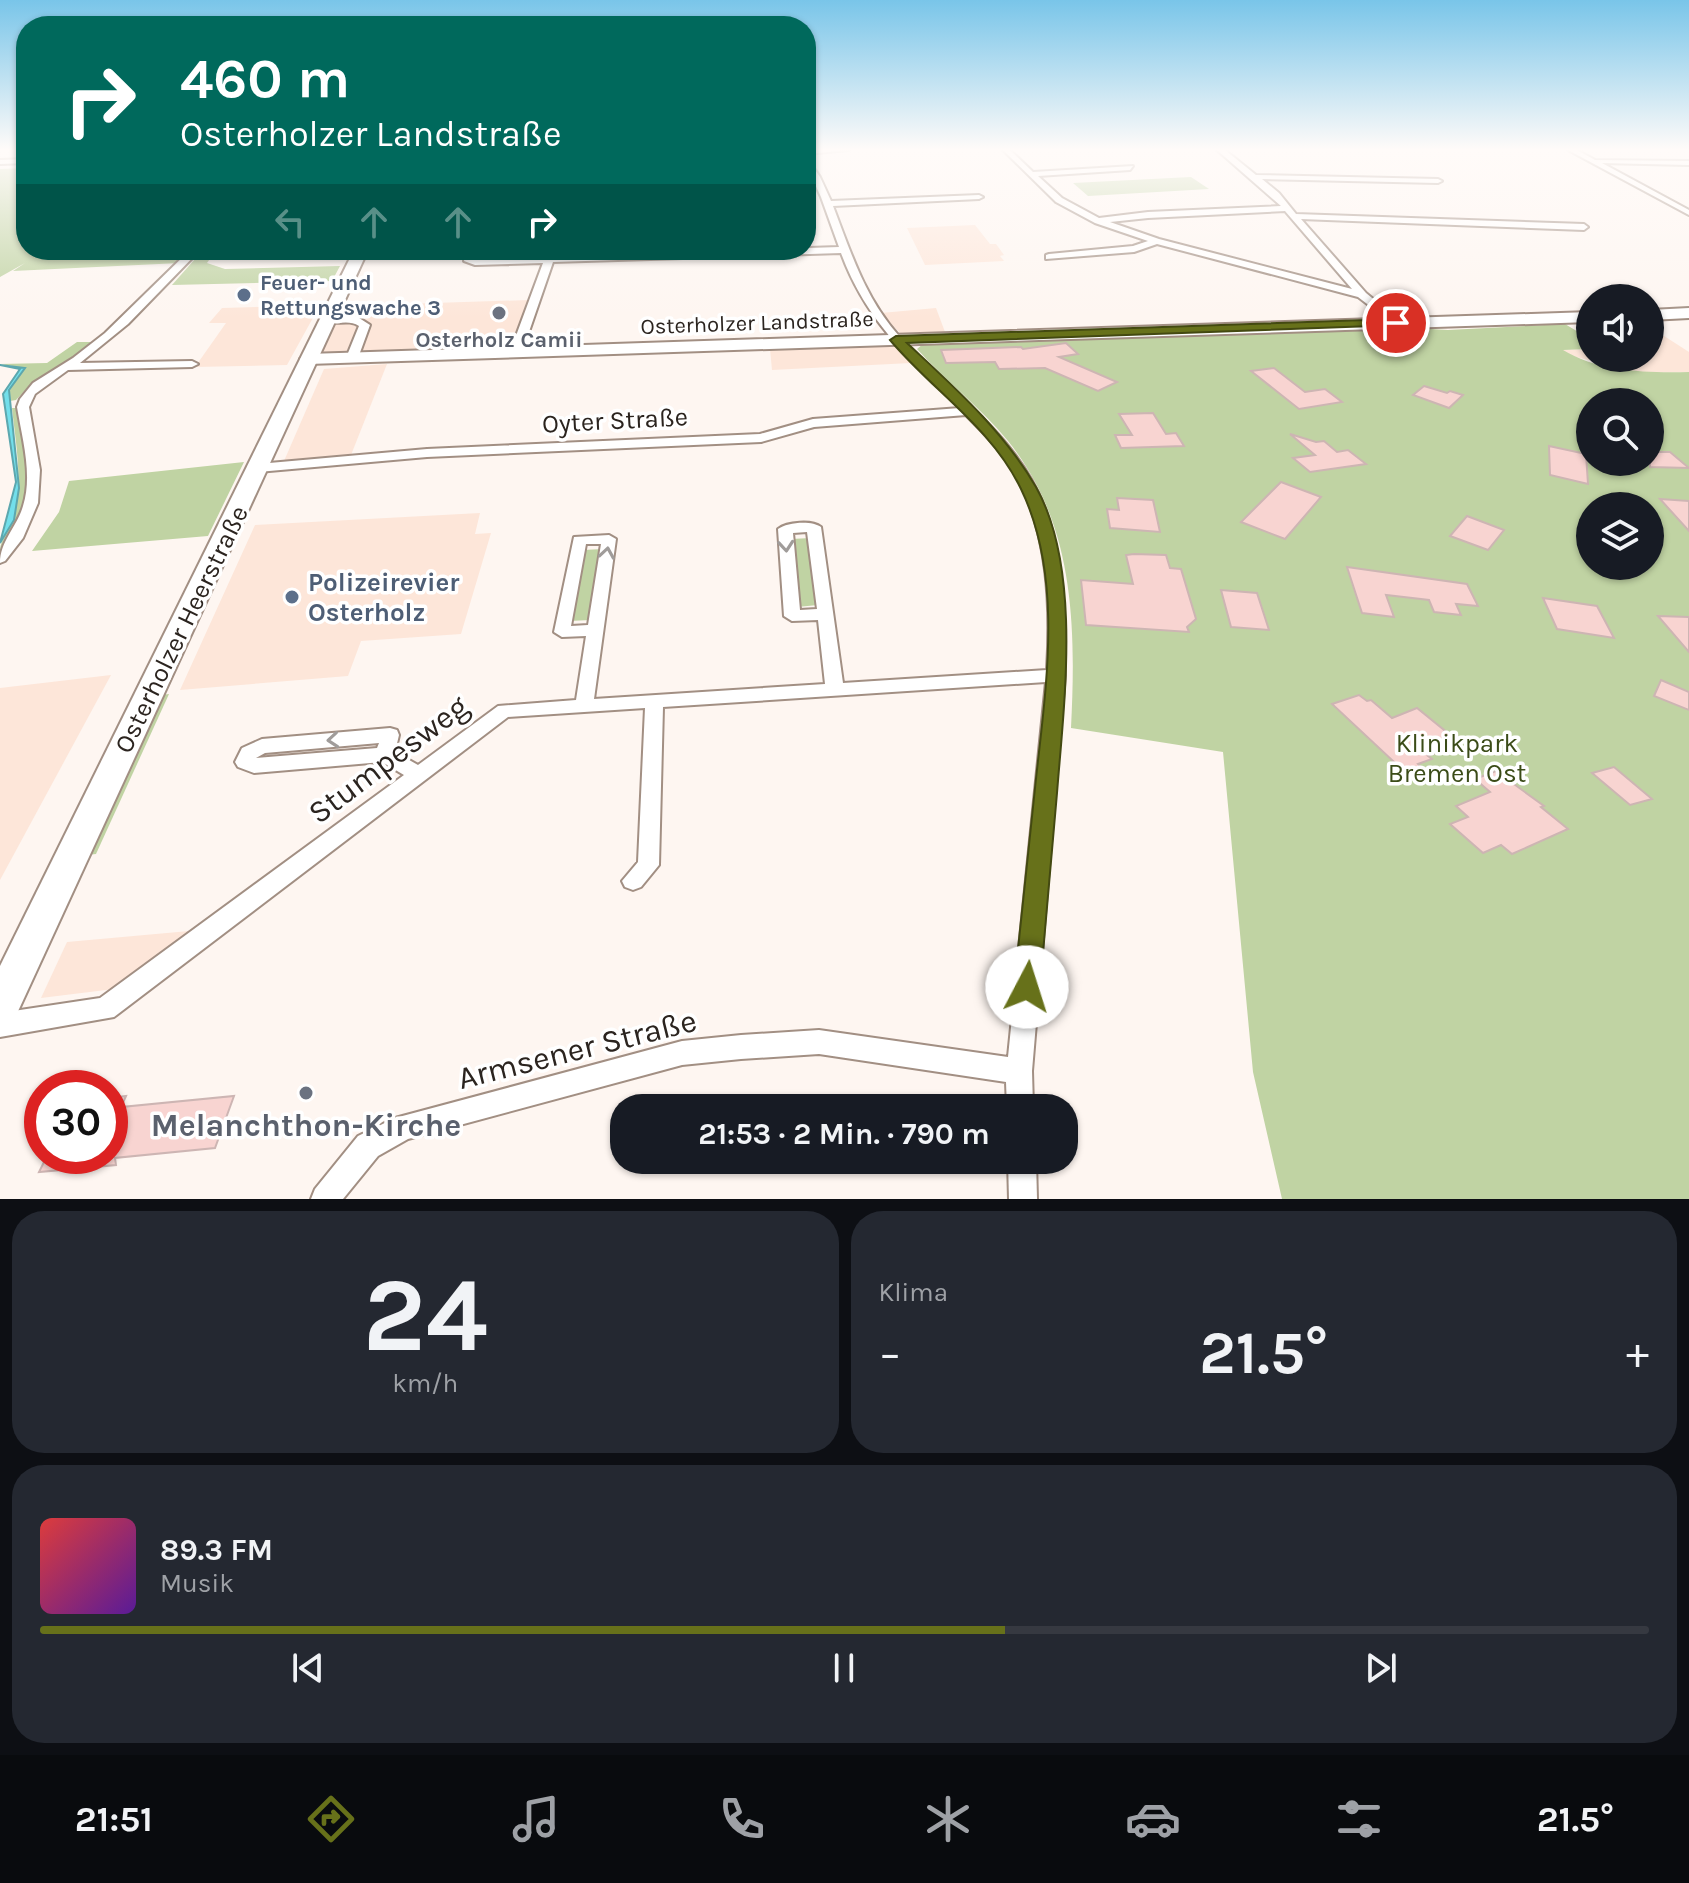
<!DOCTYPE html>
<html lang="de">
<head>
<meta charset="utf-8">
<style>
  :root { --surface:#171b24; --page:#242831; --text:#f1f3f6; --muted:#9ea1a6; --line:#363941; --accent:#67711a }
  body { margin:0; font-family:Karla,sans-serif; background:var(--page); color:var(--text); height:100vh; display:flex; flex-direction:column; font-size:30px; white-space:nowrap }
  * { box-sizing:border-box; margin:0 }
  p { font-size:26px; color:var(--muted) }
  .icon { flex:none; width:44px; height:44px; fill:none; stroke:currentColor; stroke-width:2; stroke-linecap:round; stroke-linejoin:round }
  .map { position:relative; height:1199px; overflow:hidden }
  .panel { display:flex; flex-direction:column; gap:12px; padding:12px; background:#0d0f14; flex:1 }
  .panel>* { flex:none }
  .top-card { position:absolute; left:16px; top:16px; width:800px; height:244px; border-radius:32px; box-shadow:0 2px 6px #0004; background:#00695c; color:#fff; overflow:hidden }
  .controls { position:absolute; left:1576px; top:284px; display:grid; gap:16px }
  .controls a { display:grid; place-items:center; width:88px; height:88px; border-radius:50%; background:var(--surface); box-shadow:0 2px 6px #0004; font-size:40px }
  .speed { position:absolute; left:24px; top:1070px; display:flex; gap:16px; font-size:40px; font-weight:700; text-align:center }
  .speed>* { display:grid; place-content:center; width:104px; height:104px; border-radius:50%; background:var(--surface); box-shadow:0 2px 6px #0004; line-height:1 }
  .speed .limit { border:12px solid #d22; background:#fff; color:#111 }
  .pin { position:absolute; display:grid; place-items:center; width:68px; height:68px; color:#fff; margin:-34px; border:4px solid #fff; border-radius:50%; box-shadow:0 2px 8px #0007 }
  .me { position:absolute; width:88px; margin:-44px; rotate:5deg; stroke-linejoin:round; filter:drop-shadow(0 0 6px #0008) }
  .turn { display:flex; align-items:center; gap:28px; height:168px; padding:0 32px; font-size:36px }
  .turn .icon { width:104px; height:104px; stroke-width:2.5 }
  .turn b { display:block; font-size:56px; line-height:68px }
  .lanes { display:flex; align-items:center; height:76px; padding:0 32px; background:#0003; justify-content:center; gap:40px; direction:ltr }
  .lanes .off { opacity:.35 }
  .big { font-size:60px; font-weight:700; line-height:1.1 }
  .panel .tile { flex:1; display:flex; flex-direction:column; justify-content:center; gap:12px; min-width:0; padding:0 28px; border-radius:32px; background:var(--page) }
  .panel .dial { align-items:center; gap:0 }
  .dial b { font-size:104px; line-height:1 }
  .song { display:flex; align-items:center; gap:24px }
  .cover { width:96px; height:96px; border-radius:12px; background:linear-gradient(135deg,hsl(0 70% 55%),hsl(270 70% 35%)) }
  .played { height:8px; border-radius:4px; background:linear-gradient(90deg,var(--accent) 60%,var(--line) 60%) }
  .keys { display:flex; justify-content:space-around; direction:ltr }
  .heat { display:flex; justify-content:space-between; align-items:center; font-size:44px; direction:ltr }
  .panel .tiles { flex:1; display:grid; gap:12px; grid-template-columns:1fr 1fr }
  .tile:last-child { grid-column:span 2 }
  .trip { position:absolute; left:610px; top:1094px; width:468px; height:80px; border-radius:32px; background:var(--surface); box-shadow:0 2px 6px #0004; font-weight:700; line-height:80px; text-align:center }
  .tabs { display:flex; height:128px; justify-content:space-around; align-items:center; background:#090b0e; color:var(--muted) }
  .tabs .icon { width:56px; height:56px }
  .tabs .current { color:var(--accent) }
  .tabs b { font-size:36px; color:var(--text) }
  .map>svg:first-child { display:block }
  .built { fill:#fde6d9 }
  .green { fill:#c0d3a3; fill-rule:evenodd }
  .water { fill:#73dfeb; stroke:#5da7ae; stroke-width:2 }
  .building { fill:#f8d4d1; stroke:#cdb5b3; stroke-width:2 }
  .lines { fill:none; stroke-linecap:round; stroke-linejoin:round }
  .street-casing { stroke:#a28f83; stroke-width:4 }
  .secondary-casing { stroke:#a28f83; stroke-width:4 }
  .primary-casing { stroke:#a28f83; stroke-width:4 }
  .street { fill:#fff; fill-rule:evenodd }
  .secondary { fill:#fff; fill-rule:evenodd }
  .primary { fill:#fff; fill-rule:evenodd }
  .oneway { stroke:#a09c9a }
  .route { fill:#67711a; stroke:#434911; stroke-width:2 }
  .service-dot { fill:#5c6f8a; stroke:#fff; stroke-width:3 }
  .worship-dot { fill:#6b7280; stroke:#fff; stroke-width:3 }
  .labels { text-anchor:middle; stroke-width:7; stroke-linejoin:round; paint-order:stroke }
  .far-service-label { font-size:22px; font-weight:bold; fill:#4e5e75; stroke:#fff; text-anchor:start }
  .far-street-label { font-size:22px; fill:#2b241f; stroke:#fff }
  .far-worship-label { font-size:22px; font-weight:bold; fill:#5b616d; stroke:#fff }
  .street-label { font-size:26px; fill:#2b241f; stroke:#fff }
  .service-label { font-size:26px; font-weight:bold; fill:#4e5e75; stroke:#fff; text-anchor:start }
  .park-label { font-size:26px; fill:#3b4c18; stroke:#fff }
  .near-street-label { font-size:32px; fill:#2b241f; stroke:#fff }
  .near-worship-label { font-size:32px; font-weight:bold; fill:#5b616d; stroke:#fff }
</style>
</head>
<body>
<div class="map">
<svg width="1689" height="1199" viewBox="0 0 1689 1199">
  <rect width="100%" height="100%" fill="#fef6f1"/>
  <g class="built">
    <polygon points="975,225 990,244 996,244 1004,255 1000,256 1004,261 925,265 907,228"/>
    <polygon points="534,250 746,250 531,257"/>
    <polygon points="529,300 510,348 322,354 342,306"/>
    <polygon points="320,305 287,365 195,367 226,323 209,323 222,308"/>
    <polygon points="936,308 945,332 900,333 881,313"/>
    <polygon points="1650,327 1689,352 1689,372 1641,373 1576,357 1561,350 1590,349 1590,358 1650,358"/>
    <polygon points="894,345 911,363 772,370 770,349"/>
    <polygon points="387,364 351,455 284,461 324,369"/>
    <polygon points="480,513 475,534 491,533 461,634 361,641 348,676 180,690 255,525"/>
    <polygon points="111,675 0,880 0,688"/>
    <polygon points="189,931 114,989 41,998 67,942"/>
  </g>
  <g class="green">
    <polygon points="26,168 26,250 55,250 49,254 58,250 189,250 180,263 13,271 25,263 0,277 0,169"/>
    <polygon points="1191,177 1209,189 1088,196 1073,183"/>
    <polygon points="203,250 216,250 207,263 225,269 340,266 332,281 172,285"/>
    <path d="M1565,324L1590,339V349L1563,350C1599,372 1648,373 1689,372V1199H1282L1253,1072L1223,752L1071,728C1076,627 1075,524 1008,441C980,407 946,381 917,349L923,344L1413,328L1448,330ZM1590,402H1650V462H1590ZM1590,506H1650V566H1590Z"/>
    <polygon points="77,342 94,342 29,386 16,400 10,401 9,390 25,368 0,364 47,363"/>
    <path d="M12,408H18L19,413C25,467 42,505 0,551C0,538 11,529 14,517C23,480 16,445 12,408Z"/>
    <polygon points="244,462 208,536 32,551 59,512 69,481"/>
    <polygon points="811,538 818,605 797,607 791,539"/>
    <polygon points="603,549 591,620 569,621 583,550"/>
    <polygon points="169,694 96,854 87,855 161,695"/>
  </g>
  <polygon class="water" points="0,365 25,368 9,390 19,488 14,520 0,543 16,482 3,394 20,369"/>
  <g class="building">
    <polygon points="1066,343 1078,354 1059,357 1117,382 1098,391 1045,368 999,369 995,362 946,363 941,350 1021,347 1023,349"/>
    <polygon points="1274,368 1305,392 1325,389 1342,402 1299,409 1251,371"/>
    <polygon points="1424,386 1447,393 1450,391 1463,395 1449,408 1413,395"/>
    <polygon points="1153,413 1166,434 1176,433 1184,446 1121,448 1115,435 1132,435 1119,414"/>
    <polygon points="1290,434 1316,442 1324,441 1337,452 1348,450 1366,464 1310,472 1293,458 1315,455"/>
    <polygon points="1549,446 1586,454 1588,484 1550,475"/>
    <polygon points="1650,452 1670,452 1689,468 1650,467"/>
    <polygon points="1281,482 1321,497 1285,539 1241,522"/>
    <polygon points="1117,498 1153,500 1160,532 1110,528 1107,509 1119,510"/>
    <polygon points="1660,499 1689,501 1689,531"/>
    <polygon points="1467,516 1504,530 1488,550 1450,536"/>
    <polygon points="1134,554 1166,555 1170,568 1181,569 1196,619 1187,627 1189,632 1086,625 1081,580 1133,584 1126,555"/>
    <polygon points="1347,567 1467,584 1478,606 1456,604 1461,615 1434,612 1429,600 1386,595 1394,617 1362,613"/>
    <polygon points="1221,590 1257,593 1269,630 1231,627"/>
    <polygon points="1543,598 1597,606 1614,638 1557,629"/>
    <polygon points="1658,616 1689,617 1689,652"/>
    <polygon points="1661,680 1689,692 1689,710 1654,696"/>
    <polygon points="1359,695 1367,701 1371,700 1392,718 1417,708 1460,743 1428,756 1432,759 1418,764 1423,769 1408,775 1332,704"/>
    <polygon points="1614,767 1652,799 1630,805 1592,773"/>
    <polygon points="1496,771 1544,806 1541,807 1568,829 1512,854 1501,845 1483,853 1450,824 1468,817 1456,806 1490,792 1475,779"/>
    <polygon points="126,1096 121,1107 234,1096 215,1148 115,1158 116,1165 39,1172 47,1156 110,1156 110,1098"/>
  </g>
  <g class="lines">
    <g class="street-casing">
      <g id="street">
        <polygon points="806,150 849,150 806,154"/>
        <path d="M1003,150H1010L1033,172L1133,166L1130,170L1038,176L1062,198L1099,218L1148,212L1281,206L1217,150H1225L1256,175L1438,179L1442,181L1438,183L1262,179L1279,193L1296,214L1584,224L1588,227L1584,230L1301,219L1366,293L1400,321V325L1396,326L1358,297L1157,244L1134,252L1046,259V255L1049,254L1133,246L1148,241L1095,223L1056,202ZM1285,211L1352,289L1159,239L1110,222L1148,218Z"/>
        <polygon points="1568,150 1577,150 1595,160 1689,161 1689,165 1602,163 1689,210 1689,215"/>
        <path d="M806,157L820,177L831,201L979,195L983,197L979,199L833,206C851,253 865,298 899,336C949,393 1015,432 1044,506C1065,560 1064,618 1065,675L1032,1071L1033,1108H1007L1006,1082L819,1054L741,1059L682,1065L408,1139L378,1156L343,1199H311L315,1189L358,1136L395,1118L682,1041L741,1035L819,1030L1008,1057L1046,682L663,707L659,865L641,887L633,890L625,887L622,881L638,862L645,708L508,717L114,1017L0,1037V1013L100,998L404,775L382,762L254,773L238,767L235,762L242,748L262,739L390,728L397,730L399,735L395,752L418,765L498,706L576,700L586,636L562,637L554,632L574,537L609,535L616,539L594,699L825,684L818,620L792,621L784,616L778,529C787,522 812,520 821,527L843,683L1047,670C1051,606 1048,534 1017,477C1004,454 985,434 966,415L814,427L761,442L427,457L258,472L251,468L258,464L427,449L760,434L813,419L960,408C909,359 866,321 841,253L553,262L522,352L516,355L510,352L543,263L475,265L464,261L467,250H477L475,259L839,247L821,197L806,165ZM807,532L817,609L800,610L793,533ZM586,544H601L588,625L571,626ZM379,743L377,748L256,758L265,753Z"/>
        <polygon points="26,159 26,163 0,164 0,160"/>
        <path d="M190,250H200L128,324L80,363L192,361L198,364L192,367L68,370L35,394L29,407L40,470L38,503L23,538L5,561L0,563C0,541 17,527 23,506C33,475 22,438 17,407L20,399L33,383L73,358L105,333Z"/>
        <path d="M356,316L370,325L358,358L352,361L346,358L359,326C348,318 333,327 323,320L328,317Z"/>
        <polygon points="1008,1160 1036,1160 1037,1199 1009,1199"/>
      </g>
    </g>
    <g class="secondary-casing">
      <g id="secondary">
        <polygon points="1689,308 1689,318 1650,320 1650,310"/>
        <polygon points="1590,312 1590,322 308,364 300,359 308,354"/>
      </g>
    </g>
    <g class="primary-casing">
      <polygon id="primary" points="354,250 368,250 14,1020 0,1026 0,966"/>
    </g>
    <use href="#street" class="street"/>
    <use href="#secondary" class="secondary"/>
    <use href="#primary" class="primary"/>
  </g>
  <defs><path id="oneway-chevron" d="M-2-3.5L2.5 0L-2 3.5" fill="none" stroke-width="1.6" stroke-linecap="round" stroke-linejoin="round" transform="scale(2)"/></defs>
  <g class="oneway">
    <use href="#oneway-chevron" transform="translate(786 546) rotate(85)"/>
    <use href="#oneway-chevron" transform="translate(607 553) rotate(-81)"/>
    <use href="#oneway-chevron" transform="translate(333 740) rotate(175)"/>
  </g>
  <linearGradient id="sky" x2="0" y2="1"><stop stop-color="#79c5e9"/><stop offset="0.47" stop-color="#fffbf9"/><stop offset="1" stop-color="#fffbf9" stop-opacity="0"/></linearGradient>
  <rect width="1689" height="318" fill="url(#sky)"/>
  <path class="route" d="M1396,319L1402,323L1400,325L907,343C954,387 1003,430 1036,487C1082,569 1064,703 1057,793C1051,858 1046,922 1040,987L1037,996L1027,1000L1017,996L1014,987C1021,921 1028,854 1035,788C1045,692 1065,580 1021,489C991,427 933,391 890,340L896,336Z"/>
  <g class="service-dot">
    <circle cx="244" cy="295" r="8"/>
    <circle cx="292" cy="597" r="8"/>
  </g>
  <g class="worship-dot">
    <circle cx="499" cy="313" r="8"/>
    <circle cx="306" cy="1093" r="8"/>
  </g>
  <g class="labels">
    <g class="far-service-label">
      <text x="260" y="290">Feuer- und<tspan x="260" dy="25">Rettungswache 3</tspan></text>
    </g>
    <g class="far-street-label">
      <text transform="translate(757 322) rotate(-2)" y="8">Osterholzer Landstraße</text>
    </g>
    <g class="far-worship-label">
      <text x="499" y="347">Osterholz Camii</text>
    </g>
    <g class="street-label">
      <text transform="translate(615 420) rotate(-3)" y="9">Oyter Straße</text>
      <text transform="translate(181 629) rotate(-64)" y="9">Osterholzer Heerstraße</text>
    </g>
    <g class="service-label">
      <text x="308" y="591">Polizeirevier<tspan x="308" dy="30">Osterholz</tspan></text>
    </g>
    <g class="park-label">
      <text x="1457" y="752">Klinikpark<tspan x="1457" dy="30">Bremen Ost</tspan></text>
    </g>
    <g class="near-street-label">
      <text transform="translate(388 759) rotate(-37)" y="11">Stumpesweg</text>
      <text transform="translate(577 1049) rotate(-14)" y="11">Armsener Straße</text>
    </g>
    <g class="near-worship-label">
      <text x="306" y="1136">Melanchthon-Kirche</text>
    </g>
  </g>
</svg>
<div class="controls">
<a><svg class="icon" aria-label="sound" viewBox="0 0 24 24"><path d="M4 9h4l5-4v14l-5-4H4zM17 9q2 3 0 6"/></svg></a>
<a><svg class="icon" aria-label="search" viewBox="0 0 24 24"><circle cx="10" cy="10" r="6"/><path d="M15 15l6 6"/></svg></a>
<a><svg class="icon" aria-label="layers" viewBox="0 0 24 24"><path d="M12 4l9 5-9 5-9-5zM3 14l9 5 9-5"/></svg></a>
</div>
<div class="speed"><div class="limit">30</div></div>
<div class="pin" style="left:1396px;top:323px;background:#d93025"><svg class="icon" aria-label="arrive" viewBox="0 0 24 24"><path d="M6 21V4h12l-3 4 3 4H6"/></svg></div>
<svg class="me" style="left:1027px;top:987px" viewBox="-20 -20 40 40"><circle r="19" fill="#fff"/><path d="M0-13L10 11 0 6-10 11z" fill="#67711a"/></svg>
<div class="trip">21:53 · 2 Min. · 790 m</div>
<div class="top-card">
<div class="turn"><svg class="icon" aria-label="right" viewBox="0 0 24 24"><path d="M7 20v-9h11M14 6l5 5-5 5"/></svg><div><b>460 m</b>Osterholzer Landstraße</div></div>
<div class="lanes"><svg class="icon off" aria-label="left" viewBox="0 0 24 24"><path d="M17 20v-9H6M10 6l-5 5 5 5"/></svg><svg class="icon off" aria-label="ahead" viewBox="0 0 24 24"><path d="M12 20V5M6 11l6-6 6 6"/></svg><svg class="icon off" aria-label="ahead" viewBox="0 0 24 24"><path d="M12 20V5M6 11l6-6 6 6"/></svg><svg class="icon" aria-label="right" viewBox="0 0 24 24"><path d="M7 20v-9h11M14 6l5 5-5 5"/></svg></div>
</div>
</div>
<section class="panel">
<div class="tiles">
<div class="tile dial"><b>24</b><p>km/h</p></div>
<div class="tile"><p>Klima</p>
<div class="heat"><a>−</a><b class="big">21.5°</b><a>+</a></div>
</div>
<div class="tile">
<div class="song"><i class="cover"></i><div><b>89.3 FM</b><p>Musik</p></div></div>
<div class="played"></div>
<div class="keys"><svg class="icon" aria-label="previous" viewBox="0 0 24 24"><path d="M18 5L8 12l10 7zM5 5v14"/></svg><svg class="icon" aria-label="pause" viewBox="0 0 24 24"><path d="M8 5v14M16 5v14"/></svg><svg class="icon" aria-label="next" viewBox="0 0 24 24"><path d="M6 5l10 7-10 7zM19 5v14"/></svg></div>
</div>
</div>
</section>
<nav class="tabs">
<b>21:51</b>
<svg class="icon current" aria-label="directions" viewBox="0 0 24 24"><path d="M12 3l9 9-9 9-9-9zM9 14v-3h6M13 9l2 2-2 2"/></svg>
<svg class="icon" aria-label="music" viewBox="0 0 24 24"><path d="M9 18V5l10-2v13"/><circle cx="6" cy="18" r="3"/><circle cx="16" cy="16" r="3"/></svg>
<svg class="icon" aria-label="phone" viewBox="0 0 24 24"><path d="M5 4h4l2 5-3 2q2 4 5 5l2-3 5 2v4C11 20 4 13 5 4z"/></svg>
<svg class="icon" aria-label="climate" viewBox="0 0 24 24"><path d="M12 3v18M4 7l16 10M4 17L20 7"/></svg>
<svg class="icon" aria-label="car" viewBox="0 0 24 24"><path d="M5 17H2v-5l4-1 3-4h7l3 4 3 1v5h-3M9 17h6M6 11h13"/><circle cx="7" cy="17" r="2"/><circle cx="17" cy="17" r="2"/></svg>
<svg class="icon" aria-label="filters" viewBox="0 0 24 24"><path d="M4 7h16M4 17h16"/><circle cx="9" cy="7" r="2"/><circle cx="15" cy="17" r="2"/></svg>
<b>21.5°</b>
</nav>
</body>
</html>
